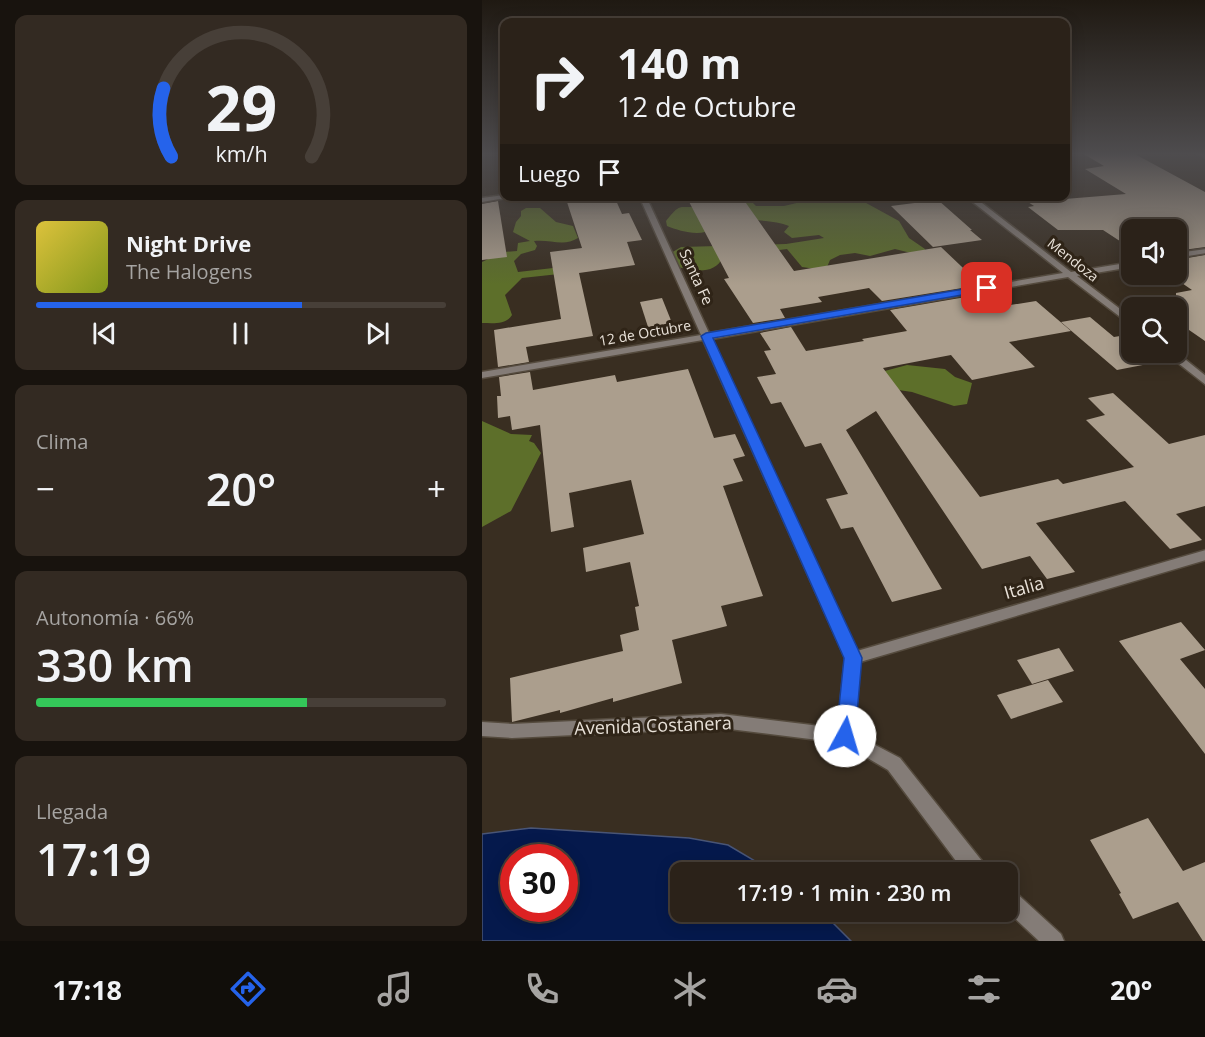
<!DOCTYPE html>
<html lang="es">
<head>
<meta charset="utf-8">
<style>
  :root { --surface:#2b2219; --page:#332a22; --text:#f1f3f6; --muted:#a6a4a2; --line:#473f38; --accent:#2563eb }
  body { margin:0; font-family:"Open Sans",sans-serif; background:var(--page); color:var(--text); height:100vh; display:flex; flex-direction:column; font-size:22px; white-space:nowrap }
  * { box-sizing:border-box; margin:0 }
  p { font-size:20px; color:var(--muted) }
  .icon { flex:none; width:33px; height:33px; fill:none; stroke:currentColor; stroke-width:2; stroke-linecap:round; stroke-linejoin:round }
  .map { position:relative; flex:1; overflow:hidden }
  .details { display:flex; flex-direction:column; gap:15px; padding:15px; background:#18130e; width:482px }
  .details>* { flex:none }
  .guide { position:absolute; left:18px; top:18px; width:570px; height:183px; border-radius:12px; box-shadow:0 3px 15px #0003,0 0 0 2px var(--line); background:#2b2219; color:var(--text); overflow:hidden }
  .controls { position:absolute; left:639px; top:219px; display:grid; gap:12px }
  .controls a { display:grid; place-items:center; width:66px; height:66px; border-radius:12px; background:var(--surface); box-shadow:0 3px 15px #0003,0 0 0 2px var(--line); font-size:30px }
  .speed { position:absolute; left:18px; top:844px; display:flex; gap:12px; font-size:30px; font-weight:700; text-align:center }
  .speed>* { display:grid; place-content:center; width:78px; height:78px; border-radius:50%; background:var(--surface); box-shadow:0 3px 15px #0003,0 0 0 2px var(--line); line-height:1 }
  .speed .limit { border:9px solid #d22; background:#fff; color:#111 }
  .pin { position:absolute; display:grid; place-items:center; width:51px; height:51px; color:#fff; margin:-26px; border-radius:12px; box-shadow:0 3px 9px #0006 }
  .me { position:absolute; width:66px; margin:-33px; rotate:6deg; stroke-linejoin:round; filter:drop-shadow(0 0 4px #0008) }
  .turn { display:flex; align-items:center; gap:21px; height:126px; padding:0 18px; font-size:27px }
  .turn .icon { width:78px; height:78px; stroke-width:2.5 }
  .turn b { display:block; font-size:42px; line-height:51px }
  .then { display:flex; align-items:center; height:57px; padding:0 18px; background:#0003; gap:12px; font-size:22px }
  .big { font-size:45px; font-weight:600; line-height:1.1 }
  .details .tile { flex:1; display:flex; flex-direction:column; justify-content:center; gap:9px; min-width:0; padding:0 21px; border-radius:12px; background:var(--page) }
  .details .dial { align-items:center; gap:0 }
  .dial svg { height:156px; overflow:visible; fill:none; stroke:var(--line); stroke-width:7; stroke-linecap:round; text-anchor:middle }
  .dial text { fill:var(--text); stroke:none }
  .song { display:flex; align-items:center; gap:18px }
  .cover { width:72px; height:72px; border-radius:9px; background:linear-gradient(135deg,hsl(50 70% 55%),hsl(70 70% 35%)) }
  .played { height:6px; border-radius:3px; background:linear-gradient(90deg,var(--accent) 65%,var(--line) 65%) }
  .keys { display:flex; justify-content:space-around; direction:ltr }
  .heat { display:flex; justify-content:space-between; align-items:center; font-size:33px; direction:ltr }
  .charge { height:9px; border-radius:4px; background:linear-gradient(90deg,#34c759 66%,var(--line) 0) }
  .trip { position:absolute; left:188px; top:862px; width:348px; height:60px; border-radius:12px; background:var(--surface); box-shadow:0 3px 15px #0003,0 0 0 2px var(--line); font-weight:600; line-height:60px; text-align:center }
  .menu { display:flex; height:96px; justify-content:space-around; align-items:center; background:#110e0a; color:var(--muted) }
  .menu .icon { width:42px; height:42px }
  .menu .active { color:var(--accent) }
  .menu b { font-size:27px; color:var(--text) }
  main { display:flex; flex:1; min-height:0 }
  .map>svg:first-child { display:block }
  .forest { fill:#5d6f2a }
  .water { fill:#05194c; stroke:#495576; stroke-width:1.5; fill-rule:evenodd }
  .building { fill:#ab9e8d }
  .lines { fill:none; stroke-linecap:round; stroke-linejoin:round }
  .minor-casing { stroke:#554b3e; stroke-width:3 }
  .tertiary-casing { stroke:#554b3e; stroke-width:3 }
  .minor { fill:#847c77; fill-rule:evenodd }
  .tertiary { fill:#847c77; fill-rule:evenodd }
  .route { fill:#2563eb; stroke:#184099; stroke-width:1.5 }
  .labels { text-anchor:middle; stroke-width:6; stroke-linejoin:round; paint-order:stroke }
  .far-street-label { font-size:14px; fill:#e8e1d8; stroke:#2f2417 }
  .street-label { font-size:15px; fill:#e8e1d8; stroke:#2f2417 }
  .near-street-label { font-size:18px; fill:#e8e1d8; stroke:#2f2417 }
</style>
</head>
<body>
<main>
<section class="details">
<div class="tile dial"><svg viewBox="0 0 100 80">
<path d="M14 69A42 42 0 1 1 86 69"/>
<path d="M14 69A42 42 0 0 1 10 34" stroke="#2563eb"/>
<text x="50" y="56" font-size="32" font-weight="700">29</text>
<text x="50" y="72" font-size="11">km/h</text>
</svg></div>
<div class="tile">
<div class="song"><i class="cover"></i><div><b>Night Drive</b><p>The Halogens</p></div></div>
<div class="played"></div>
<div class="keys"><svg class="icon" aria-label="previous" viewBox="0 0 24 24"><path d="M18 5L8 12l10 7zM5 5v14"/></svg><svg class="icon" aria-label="pause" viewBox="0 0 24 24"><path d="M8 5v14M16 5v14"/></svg><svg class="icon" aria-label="next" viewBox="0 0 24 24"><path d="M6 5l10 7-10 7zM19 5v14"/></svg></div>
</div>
<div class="tile"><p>Clima</p>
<div class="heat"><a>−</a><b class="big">20°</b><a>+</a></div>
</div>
<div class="tile"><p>Autonomía · 66%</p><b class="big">330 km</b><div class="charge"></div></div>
<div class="tile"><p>Llegada</p><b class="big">17:19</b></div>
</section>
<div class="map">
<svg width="724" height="941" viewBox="0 0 724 941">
  <rect width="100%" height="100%" fill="#392e21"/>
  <g class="forest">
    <path d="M252,197H265L274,206H302L340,197L349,202L375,198L417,221L427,238L443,249L441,256L413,249L388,256L373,253L358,255L348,260L345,267L334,269L320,267L305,249L241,257C233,275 212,271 196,267L189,253L199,247L304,244L342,238L337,235L310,238L302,232L307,226C288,218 250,219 231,226C228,227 226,231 223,232C211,235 195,230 185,226L184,221C201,200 196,210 218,206C229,205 241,200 252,197Z"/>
    <path d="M44,208H58L74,222L91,226L96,238C82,247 68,239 52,241L55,246L53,250L39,254L32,261L36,272L80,267L77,274L40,278L23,295L30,315C24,325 11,323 0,323V262L21,252L35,251L36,243L48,241L31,232L34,222L39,216V211Z"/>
    <polygon points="425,365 463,369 473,377 490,383 485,404 472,406 430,392 383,385 399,372"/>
    <polygon points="0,421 29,434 50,435 47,441 52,443 59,453 29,511 0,527"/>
  </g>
  <path class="water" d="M49,828L207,838L246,845L293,873H198V912H340L369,941H0V834ZM32,858H82V909H32Z"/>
  <g class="building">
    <polygon points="600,153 651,153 723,192 723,247 694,251 694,230 650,230 650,249 621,230 576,230 546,207 552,206 546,202 644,194 603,169 622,166"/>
    <polygon points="100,196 132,196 140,214 147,213 160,240 145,242 153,265 97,273 111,336 44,347 47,362 16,367 12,330 79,319 68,252 100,248 84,199"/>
    <polygon points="204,196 259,196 312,271 459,247 499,285 400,301 387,288 336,297 340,302 298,309 303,318 271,323 242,279 247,278"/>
    <polygon points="456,200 490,230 488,230 500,240 451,247 409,206"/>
    <polygon points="16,201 25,257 0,260 0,204"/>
    <polygon points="723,255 723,341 694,321 694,293 710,290 694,279 694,260"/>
    <polygon points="507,293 522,306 554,301 589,331 527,342 553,367 490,380 469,355 401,368 498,497 576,479 581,484 652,467 604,420 623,415 606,398 631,393 687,444 723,435 723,506 694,514 720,540 688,549 643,501 554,523 593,572 565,579 548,556 500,569 394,411 364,430 460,589 410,602 371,527 359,529 344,499 366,494 339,443 323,447 299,402 289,404 275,377 294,374 282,351 289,350 278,333 309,327 324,351 382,341 380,339 425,331 408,310"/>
    <polygon points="180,298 190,323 166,327 158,302"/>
    <polygon points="608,317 632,337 638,336 650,345 650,352 658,352 671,363 635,370 579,322"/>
    <polygon points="206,369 232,438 253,434 263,456 251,459 261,481 241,486 281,596 239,606 245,626 190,640 200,683 131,702 131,698 78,713 78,710 30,722 28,678 141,651 138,635 157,630 153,607 157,606 148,562 104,572 101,548 162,534 149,480 87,493 92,527 69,532 58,425 30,430 28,416 16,418 15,396 19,396 17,377 48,372 51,390 133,375 135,382"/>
    <polygon points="699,622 723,650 698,659 723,689 723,754 637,641"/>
    <polygon points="577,648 592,671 550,684 535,660"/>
    <polygon points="566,680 581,702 529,719 515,695"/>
    <polygon points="666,818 701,871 723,862 723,941 721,941 696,902 651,919 637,894 639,893 608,840"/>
  </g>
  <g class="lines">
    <g class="minor-casing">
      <g id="minor">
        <polygon points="715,153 724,153 724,158 716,154"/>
        <polygon points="22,195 35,196 0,202 0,198"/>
        <polygon points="157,196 164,196 227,333 581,273 483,196 491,196 589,272 650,262 650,267 595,276 650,318 650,326 586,277 230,339 375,651 724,550 724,560 378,662 371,736 369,741 363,743 357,741 355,736 363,658 221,340 0,378 0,372 219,335"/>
        <polygon points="724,249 724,253 694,258 694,253"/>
        <polygon points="682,352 694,352 724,376 724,385"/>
      </g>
    </g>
    <g class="tertiary-casing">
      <g id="tertiary">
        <polygon points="239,714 363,729 418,758 504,866 507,873 483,873 406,770 360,743 239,728 30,738 0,736 0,722 30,724"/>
        <polygon points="525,888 532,891 579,934 582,941 557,941 525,911"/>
      </g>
    </g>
    <use href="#minor" class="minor"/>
    <use href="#tertiary" class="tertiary"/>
  </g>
  <linearGradient id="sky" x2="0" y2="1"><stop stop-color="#1f1912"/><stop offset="0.54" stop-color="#4e4c4e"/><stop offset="1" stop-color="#4e4c4e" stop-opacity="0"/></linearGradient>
  <rect width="724" height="285" fill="url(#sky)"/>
  <polygon class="route" points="505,285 509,286 509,290 231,338 380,658 373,736 370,742 363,745 356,742 354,736 362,658 219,336 224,333"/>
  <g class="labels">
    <g class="far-street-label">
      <text transform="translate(591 260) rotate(38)" y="5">Mendoza</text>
      <text transform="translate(163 333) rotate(-10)" y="5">12 de Octubre</text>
    </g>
    <g class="street-label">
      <text transform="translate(214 277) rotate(65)" y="5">Santa Fe</text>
    </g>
    <g class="near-street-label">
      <text transform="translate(542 588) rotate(-16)" y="6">Italia</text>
      <text transform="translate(171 726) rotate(-2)" y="6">Avenida Costanera</text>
    </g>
  </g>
</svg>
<div class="controls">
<a><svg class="icon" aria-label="sound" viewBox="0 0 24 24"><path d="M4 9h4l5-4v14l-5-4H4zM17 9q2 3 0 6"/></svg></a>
<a><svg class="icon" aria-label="search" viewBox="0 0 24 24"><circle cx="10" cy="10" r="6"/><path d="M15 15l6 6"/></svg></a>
</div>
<div class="speed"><div class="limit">30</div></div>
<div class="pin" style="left:505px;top:288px;background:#d93025"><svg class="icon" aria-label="arrive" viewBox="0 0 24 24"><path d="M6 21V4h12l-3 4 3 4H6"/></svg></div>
<svg class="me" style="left:363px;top:736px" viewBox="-20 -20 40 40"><circle r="19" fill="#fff"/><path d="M0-13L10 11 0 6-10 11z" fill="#2563eb"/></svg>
<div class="trip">17:19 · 1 min · 230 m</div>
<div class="guide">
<div class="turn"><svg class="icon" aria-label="right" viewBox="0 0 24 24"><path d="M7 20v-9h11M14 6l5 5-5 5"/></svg><div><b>140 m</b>12 de Octubre</div></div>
<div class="then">Luego<svg class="icon" aria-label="arrive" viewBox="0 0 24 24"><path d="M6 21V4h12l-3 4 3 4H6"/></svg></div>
</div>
</div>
</main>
<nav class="menu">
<b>17:18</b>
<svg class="icon active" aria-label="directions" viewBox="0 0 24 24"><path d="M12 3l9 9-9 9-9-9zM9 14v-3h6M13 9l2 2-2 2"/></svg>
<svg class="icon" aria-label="music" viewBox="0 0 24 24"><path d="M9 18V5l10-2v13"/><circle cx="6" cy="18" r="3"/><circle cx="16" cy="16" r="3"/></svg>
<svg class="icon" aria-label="phone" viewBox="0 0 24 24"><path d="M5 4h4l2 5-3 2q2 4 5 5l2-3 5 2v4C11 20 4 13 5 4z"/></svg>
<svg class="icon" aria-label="climate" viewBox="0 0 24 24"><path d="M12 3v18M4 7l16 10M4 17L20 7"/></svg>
<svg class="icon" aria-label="car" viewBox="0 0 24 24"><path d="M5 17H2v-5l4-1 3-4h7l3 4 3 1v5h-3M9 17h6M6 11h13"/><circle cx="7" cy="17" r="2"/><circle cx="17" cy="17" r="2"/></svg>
<svg class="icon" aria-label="filters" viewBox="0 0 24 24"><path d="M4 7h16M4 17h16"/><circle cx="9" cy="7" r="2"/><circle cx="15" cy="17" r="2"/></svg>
<b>20°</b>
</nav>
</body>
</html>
